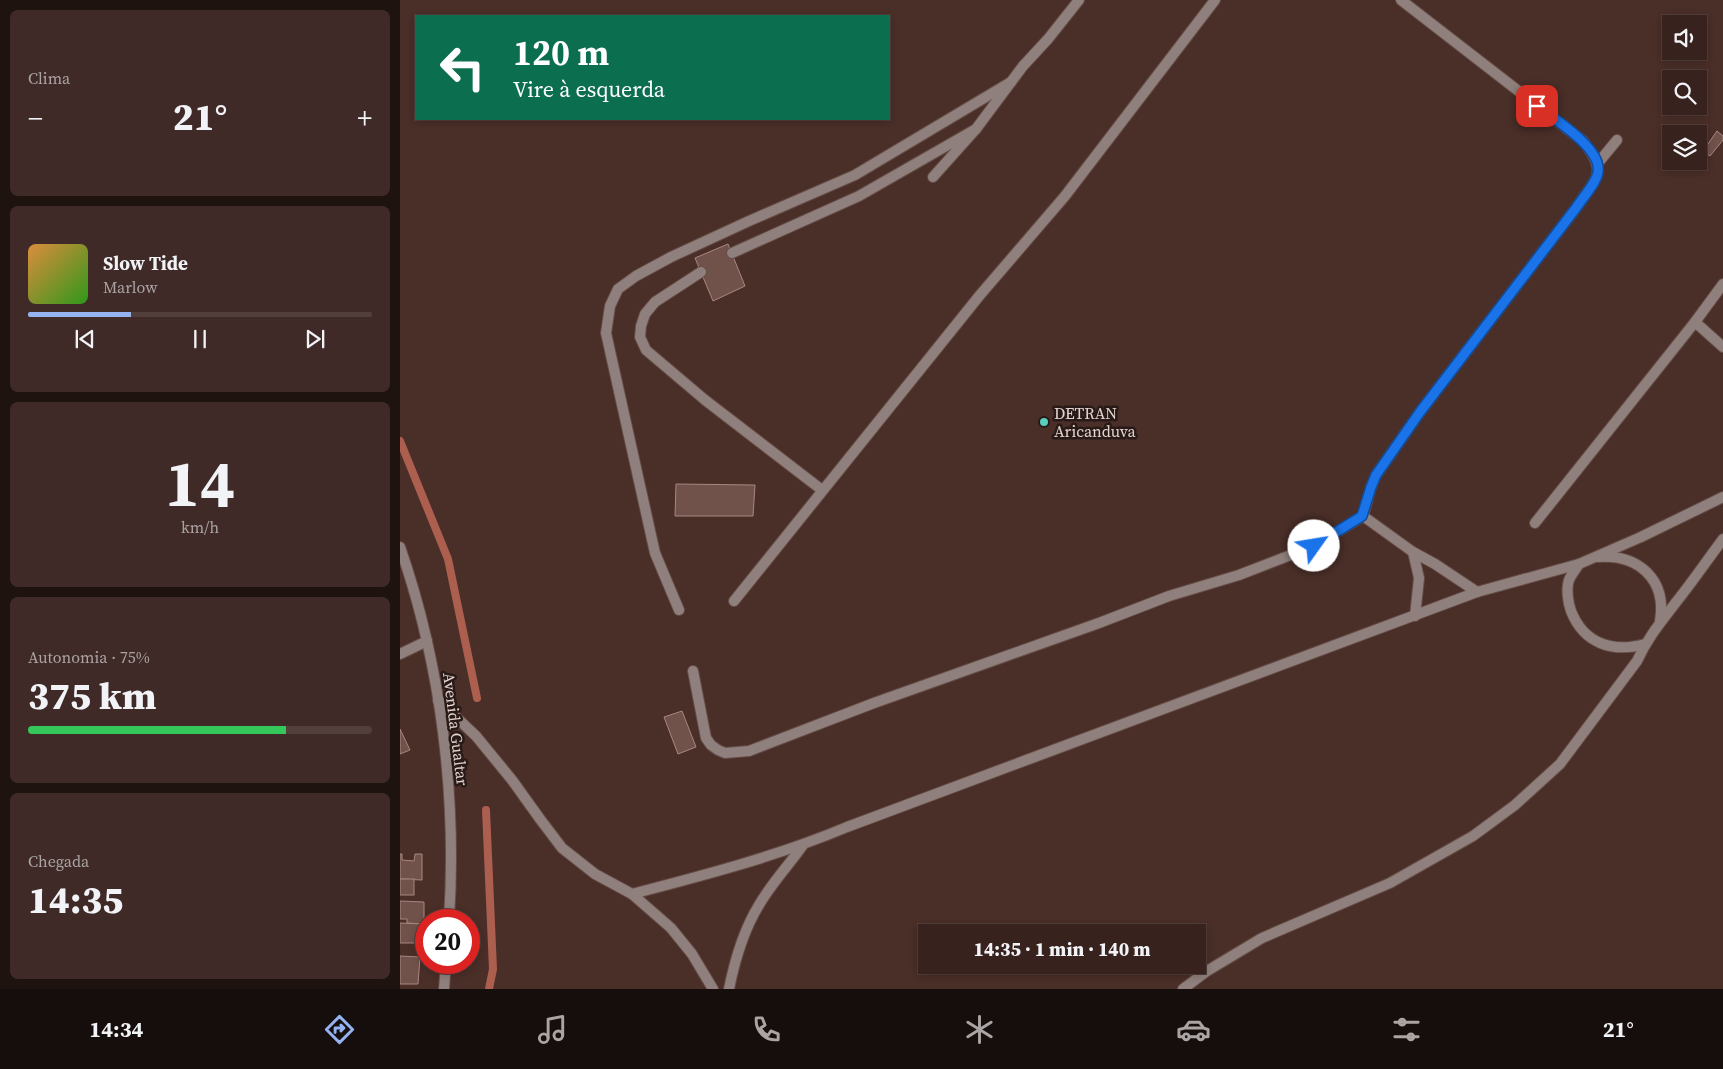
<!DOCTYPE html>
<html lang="pt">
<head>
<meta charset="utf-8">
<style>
  :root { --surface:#38221e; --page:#3f2a27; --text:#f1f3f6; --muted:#aba4a4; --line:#523f3c; --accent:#95b2f1 }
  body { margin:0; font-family:"Source Serif 4",serif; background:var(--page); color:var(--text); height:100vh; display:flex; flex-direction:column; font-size:19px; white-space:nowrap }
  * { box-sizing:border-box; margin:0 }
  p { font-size:16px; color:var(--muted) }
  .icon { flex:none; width:28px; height:28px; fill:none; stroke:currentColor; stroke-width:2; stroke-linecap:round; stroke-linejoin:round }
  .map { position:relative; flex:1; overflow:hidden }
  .sheet { display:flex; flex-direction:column; gap:10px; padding:10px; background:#1f1310; width:400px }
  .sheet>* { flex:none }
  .guide { position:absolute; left:15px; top:15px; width:475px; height:105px; border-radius:0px; box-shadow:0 2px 8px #0003,0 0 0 1px var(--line); background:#0b6e4f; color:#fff; overflow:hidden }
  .tools { position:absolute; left:1262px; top:15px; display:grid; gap:10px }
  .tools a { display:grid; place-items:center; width:45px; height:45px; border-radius:0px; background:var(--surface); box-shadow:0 2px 8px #0003,0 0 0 1px var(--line); font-size:25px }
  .speed { position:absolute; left:15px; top:909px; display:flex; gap:10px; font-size:25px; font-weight:700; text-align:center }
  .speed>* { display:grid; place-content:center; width:65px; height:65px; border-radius:50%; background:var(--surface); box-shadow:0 2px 8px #0003,0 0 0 1px var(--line); line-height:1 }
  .speed .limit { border:8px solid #d22; background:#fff; color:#111 }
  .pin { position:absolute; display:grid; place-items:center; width:42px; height:42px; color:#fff; margin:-21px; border-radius:10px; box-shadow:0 2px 8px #0006 }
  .me { position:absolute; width:55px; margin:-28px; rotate:58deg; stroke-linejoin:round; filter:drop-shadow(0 0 4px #0008) }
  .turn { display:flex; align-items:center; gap:18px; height:105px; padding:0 15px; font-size:22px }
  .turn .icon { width:65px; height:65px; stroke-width:2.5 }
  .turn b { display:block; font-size:35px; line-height:42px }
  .big { font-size:38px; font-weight:800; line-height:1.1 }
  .sheet .tile { flex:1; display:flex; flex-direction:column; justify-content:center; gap:8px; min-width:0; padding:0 18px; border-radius:8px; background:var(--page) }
  .sheet .dial { align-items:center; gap:0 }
  .dial b { font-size:65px; line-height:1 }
  .song { display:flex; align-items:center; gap:15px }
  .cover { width:60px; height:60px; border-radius:8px; background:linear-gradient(135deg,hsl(30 70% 55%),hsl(110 70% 35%)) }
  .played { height:5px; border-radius:2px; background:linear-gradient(90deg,var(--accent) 30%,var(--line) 30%) }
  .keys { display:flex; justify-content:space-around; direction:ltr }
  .heat { display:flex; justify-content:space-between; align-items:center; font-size:28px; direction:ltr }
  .charge { height:8px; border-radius:4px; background:linear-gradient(90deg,#34c759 75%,var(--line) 0) }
  .trip { position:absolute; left:518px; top:924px; width:288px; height:50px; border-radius:0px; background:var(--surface); box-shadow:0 2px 8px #0003,0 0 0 1px var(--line); font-weight:800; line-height:50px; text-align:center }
  .tab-bar { display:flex; height:80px; justify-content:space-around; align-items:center; background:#160e0c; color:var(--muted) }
  .tab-bar .icon { width:35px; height:35px }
  .tab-bar .selected { color:var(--accent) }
  .tab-bar b { font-size:22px; color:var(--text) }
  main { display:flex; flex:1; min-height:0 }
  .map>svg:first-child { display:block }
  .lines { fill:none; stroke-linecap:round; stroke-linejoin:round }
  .stream { stroke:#ac5e4f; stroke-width:8 }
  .building { fill:#71524b; stroke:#a98780 }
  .lane-casing { stroke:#664c46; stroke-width:12 }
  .street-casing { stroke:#664c46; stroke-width:12 }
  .lane { stroke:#8f807d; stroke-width:10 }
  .street { stroke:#8f807d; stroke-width:10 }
  .route-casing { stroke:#114b97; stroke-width:12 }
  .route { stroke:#1a73e8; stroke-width:9 }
  .poi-dot { fill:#5acebd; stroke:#271a17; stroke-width:2 }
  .labels { text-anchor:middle; stroke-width:5; stroke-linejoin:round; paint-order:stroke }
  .poi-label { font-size:16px; fill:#e5d3cf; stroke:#271a17; text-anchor:start }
  .street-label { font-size:16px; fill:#e5d3cf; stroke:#271a17 }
</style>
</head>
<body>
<main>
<section class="sheet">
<div class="tile"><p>Clima</p>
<div class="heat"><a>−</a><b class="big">21°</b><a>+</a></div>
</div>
<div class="tile">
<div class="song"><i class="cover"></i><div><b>Slow Tide</b><p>Marlow</p></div></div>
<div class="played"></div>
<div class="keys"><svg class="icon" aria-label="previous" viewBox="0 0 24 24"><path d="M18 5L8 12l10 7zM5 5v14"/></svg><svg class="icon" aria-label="pause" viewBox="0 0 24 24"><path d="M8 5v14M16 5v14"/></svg><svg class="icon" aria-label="next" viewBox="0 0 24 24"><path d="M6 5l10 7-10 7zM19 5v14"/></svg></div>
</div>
<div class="tile dial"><b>14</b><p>km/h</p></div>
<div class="tile"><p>Autonomia · 75%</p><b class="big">375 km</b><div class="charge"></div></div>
<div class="tile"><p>Chegada</p><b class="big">14:35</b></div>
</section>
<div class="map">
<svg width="1323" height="989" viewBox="0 0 1323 989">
  <rect width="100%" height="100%" fill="#4a2e28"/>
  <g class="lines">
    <g class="stream">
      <polyline points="0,441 48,559 77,698"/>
      <polyline points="86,810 93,969 89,989"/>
    </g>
  </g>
  <g class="building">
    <polygon points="1317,131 1323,136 1323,140 1310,156 1303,151"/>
    <polygon points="328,244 345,286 313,301 295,258"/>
    <polygon points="276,484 355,485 353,516 275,516"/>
    <polygon points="282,711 296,747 278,754 264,717"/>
    <polygon points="0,729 10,750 0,754"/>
    <polygon points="0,854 2,854 2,860 14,861 15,854 22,854 22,880 0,879"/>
    <rect x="0" y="879" width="14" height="16"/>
    <polygon points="0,901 24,902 24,924 7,923 7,919 0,919"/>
    <polygon points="0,923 23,924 21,943 0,943"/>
    <polygon points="0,956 20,957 18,984 0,984"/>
  </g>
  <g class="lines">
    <g class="lane-casing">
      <g id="lane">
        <polyline points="1198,163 1217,140"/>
        <polyline points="533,177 576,129 623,66 648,39 679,0"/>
        <polyline points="332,253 459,196 576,129"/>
        <polyline points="301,272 255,302 245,314 241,326 240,337 246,350 305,400 422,490"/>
        <polyline points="1295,322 1323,347"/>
        <polyline points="963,516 1013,552 1035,564 1077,592"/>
        <polyline points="1135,523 1295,322 1323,284"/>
        <polyline points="1013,552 1019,578 1015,616"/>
        <path d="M1198,557C1238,554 1267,579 1260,621"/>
        <path d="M1179,564C1176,569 1171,575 1169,580C1166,589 1168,603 1171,611C1184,644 1213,653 1245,644"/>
        <polyline points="334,601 580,295 665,196 815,0"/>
        <polyline points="279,610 255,553 206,333 210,306 218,289 236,276 271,257 349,221 455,175 611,82"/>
        <path d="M293,671L306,738L311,745L318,750L325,753L349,751L474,703L699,623L769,596L839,575L914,546L963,516L971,487L976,475L990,455L1020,412L1176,208C1196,178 1209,174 1183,141L1001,0"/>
        <polyline points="38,700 76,736 112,780 140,819 162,848 195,874 232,894 271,928 292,954 313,989"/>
        <path d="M232,894C305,875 378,856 447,827L1077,592L1179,564L1241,537L1323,497"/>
        <path d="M329,989C335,959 343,931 359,905C371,884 389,865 403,845"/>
        <path d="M783,989L807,971L862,938L990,883L1073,836L1115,805L1160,764L1237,661C1248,637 1261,622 1277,601C1293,581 1308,559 1323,539"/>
      </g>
    </g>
    <g class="street-casing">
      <g id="street">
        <path d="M0,547C41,665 57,796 49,920"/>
        <polyline points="0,654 27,641"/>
        <polyline points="44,989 46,962"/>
      </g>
    </g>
    <use href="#lane" class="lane"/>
    <use href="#street" class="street"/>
  </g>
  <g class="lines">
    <g class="route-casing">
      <path id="route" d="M914,546L962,516L971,487L976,475L990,455L1020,412L1176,208C1181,200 1197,182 1198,172C1202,148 1154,119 1137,106"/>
    </g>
    <use href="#route" class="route"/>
  </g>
  <circle class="poi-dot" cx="644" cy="422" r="5"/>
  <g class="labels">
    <g class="poi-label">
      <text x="654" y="419">DETRAN<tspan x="654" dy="18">Aricanduva</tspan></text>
    </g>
    <g class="street-label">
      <text transform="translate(56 729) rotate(83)" y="6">Avenida Gualtar</text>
    </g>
  </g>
</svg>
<div class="tools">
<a><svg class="icon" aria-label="sound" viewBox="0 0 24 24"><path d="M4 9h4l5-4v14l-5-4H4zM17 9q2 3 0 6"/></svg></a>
<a><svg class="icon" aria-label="search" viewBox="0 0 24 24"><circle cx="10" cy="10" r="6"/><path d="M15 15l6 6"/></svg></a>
<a><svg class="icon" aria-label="layers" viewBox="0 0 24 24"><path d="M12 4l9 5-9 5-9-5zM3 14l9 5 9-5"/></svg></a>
</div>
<div class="speed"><div class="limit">20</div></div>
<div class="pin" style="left:1137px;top:106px;background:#d93025"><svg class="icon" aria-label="arrive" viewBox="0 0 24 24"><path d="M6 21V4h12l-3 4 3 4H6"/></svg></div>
<svg class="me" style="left:914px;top:546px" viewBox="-20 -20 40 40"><circle r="19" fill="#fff"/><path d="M0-13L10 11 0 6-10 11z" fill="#1a73e8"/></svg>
<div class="trip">14:35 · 1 min · 140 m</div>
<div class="guide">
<div class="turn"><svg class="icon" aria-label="left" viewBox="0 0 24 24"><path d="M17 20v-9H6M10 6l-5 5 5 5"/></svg><div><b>120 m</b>Vire à esquerda</div></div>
</div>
</div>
</main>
<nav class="tab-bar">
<b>14:34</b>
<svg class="icon selected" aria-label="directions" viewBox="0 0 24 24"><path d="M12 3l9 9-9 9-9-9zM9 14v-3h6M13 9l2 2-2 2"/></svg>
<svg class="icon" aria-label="music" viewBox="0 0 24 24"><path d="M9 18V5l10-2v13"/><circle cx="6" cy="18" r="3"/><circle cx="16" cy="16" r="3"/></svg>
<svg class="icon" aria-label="phone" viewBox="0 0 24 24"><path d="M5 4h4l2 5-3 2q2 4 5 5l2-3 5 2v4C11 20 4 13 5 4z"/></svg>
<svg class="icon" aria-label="climate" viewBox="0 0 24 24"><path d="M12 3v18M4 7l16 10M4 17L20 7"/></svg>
<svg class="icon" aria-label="car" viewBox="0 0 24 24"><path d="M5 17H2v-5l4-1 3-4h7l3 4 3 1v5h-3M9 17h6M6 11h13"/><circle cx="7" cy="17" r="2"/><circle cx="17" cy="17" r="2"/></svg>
<svg class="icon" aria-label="filters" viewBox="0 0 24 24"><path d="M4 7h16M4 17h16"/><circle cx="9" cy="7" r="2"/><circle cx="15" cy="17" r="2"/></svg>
<b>21°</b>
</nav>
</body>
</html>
